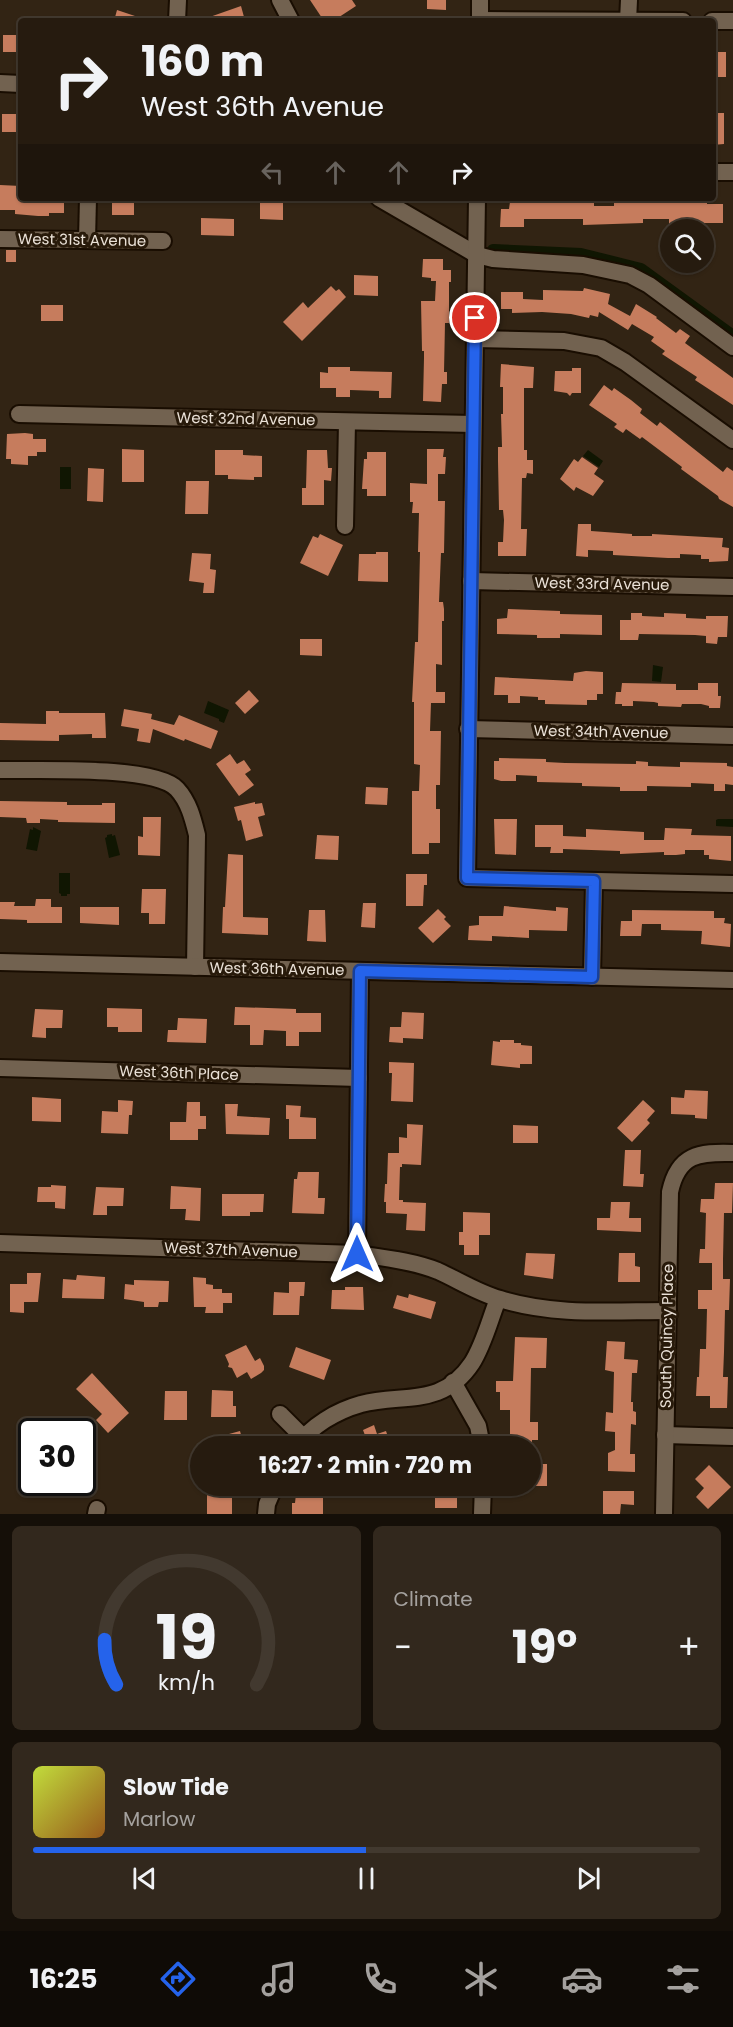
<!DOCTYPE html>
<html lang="en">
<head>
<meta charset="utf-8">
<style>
  :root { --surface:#261b0f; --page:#32281d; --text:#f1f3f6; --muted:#a4a19e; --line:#42392f; --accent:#2563eb }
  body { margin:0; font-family:Poppins,sans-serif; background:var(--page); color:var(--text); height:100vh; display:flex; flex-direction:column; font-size:22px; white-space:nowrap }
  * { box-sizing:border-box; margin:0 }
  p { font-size:20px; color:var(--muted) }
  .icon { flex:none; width:33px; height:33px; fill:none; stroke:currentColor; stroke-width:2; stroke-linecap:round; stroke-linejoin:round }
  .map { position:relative; height:1514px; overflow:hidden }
  .side { display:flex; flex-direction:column; gap:12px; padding:12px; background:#150f08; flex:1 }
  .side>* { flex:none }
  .banner { position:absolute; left:18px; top:18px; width:698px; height:183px; border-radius:6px; box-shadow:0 2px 4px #0004,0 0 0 2px var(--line); background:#261b0f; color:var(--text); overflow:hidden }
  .controls { position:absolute; left:660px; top:219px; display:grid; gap:12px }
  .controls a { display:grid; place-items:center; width:54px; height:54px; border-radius:50%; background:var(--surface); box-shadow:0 2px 4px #0004,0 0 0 2px var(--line); font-size:30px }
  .speed { position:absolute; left:18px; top:1418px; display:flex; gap:12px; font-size:30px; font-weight:700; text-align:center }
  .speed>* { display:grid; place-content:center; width:78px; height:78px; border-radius:50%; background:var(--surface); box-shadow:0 2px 4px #0004,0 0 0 2px var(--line); line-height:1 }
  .speed .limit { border:3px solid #111; border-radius:9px; background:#fff; color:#111 }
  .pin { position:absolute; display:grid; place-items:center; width:51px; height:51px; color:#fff; margin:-26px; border:3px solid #fff; border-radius:50%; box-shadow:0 2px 6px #0007 }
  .me { position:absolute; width:66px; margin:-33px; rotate:0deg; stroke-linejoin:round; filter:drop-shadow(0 0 4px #0008) }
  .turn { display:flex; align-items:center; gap:21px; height:126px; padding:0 24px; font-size:27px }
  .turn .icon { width:78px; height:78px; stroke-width:2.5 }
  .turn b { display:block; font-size:42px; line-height:51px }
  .lanes { display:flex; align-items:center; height:57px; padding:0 24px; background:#0003; justify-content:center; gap:30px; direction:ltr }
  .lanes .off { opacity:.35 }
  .big { font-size:45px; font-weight:700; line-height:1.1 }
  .side .tile { flex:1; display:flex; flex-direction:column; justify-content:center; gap:9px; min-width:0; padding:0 21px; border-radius:9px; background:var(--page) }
  .side .dial { align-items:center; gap:0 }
  .dial svg { height:156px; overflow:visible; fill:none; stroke:var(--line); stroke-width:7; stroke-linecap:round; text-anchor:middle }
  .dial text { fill:var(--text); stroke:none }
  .song { display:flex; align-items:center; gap:18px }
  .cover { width:72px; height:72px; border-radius:9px; background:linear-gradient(135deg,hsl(70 70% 55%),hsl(30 70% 35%)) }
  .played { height:6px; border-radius:3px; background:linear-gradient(90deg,var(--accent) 50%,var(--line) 50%) }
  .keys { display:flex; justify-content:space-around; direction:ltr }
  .heat { display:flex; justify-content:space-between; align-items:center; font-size:33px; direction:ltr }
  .side .tiles { flex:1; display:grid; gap:12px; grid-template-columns:1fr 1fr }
  .tile:last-child { grid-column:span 2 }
  .trip { position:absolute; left:190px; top:1436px; width:351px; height:60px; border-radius:30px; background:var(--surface); box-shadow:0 2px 4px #0004,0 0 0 2px var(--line); font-weight:700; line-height:60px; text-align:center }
  .tab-bar { display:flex; height:96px; justify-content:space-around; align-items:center; background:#0f0b06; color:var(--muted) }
  .tab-bar .icon { width:42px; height:42px }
  .tab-bar .current { color:var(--accent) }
  .tab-bar b { font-size:27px; color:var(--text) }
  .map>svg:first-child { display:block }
  .water { fill:#101602 }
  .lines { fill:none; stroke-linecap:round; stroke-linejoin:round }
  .canal { stroke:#101602; stroke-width:12 }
  .building { fill:#c67c5d }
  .minor-casing { stroke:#190d01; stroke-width:20 }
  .minor { stroke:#726250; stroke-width:16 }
  .route-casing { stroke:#184099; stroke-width:15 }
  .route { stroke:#2563eb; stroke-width:10 }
  .labels { text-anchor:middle; stroke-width:6; stroke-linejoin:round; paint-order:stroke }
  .street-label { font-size:15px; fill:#eae1d7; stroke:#281a0a }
</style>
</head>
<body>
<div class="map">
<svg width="733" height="1514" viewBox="0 0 733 1514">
  <rect width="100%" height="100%" fill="#322414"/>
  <g class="water">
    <polygon points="588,450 603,461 599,467 583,456"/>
    <rect x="60" y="467" width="11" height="22"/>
    <polygon points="653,665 663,667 661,682 652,681"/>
    <polygon points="208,701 229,710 224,723 219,721 219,719 204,713"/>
    <polygon points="718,819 733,819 733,827 716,826 716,820"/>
    <polygon points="33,827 41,831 37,851 26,849 30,829 33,830"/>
    <polygon points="112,834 112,836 115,835 120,855 109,858 105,838 107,837 107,835"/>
    <polygon points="59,873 70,873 70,894 67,894 67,896 61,896 61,894 59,893"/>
  </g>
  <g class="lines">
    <polyline class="canal" points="493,250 581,254 641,269 733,336"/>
  </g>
  <g class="building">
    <polygon points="310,0 352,0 356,6 333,21 324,21"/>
    <polygon points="427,0 446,0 446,10 427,9"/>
    <polygon points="241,6 244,17 232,21 204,21 204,19"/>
    <polygon points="117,10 144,19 144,21 114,21"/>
    <rect x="3" y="35" width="18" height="17"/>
    <rect x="712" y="52" width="14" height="25"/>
    <polygon points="712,113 724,113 724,144 712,145"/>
    <rect x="2" y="114" width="19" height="18"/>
    <polygon points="0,185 21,186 21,198 64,198 64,213 49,213 49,216 38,216 15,214 15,210 0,210"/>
    <rect x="112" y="198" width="22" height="17"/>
    <polygon points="260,198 283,198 283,220 260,219"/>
    <polygon points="555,198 594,198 594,206 614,206 614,200 631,201 631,198 643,198 643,203 669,203 669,198 707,198 707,204 723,204 723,223 680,223 680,226 669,226 669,219 643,219 643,223 583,225 583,219 524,219 524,227 500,227 501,209 509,209 510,202 519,202 520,199 555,200"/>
    <polygon points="201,218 234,219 234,236 201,235"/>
    <rect x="6" y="250" width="10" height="12"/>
    <polygon points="423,259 443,259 443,270 451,270 451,282 449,282 449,323 445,323 444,372 447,372 447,384 442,384 441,402 423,401 424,358 424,351 422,351 421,301 435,301 436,281 431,281 431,278 422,277"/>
    <polygon points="354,275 378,276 378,296 354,295"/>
    <polygon points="331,286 336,291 339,289 346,297 302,341 283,322 303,302 308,308"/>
    <polygon points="584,288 610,294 608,304 630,316 636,304 657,317 656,318 676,333 680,329 690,336 685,343 733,378 733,405 695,380 697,377 662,354 665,351 651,341 654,337 632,324 628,330 599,312 598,317 590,315 589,318 571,314 542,312 512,313 512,309 501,309 501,292 523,292 523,299 543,300 543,290 583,291"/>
    <rect x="41" y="305" width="22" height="16"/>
    <polygon points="501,364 534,367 533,388 524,388 524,450 527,450 527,460 533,460 533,474 527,473 526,478 522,478 521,529 527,529 526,556 498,556 498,542 503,542 504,520 503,510 499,510 498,461 498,447 502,447 501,414 503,414 503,387 500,387"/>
    <polygon points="328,367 350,367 350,371 392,372 391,398 379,398 379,391 350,390 350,397 336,397 336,388 320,388 320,372 328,373"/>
    <polygon points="572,368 581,368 581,393 572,393 570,396 567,393 554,391 555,371 572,371"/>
    <polygon points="604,385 612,391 614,388 631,400 642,409 640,413 657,426 660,422 723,472 727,467 733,471 733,507 719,499 718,496 681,469 682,467 642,437 640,439 626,429 623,433 614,427 617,424 589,405"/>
    <polygon points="25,433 33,434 33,439 46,439 46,452 37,452 37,456 28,456 28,465 11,464 11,459 6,459 7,434"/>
    <polygon points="122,449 144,450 144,482 122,482"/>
    <polygon points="427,449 444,449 443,457 446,457 445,474 438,474 438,501 445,501 444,553 441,553 439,602 443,602 444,609 444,621 442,621 442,665 436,664 436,692 445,692 445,703 431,703 430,731 441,731 440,785 436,785 436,809 440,809 440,843 429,843 429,854 412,854 412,791 419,791 420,765 414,764 414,702 412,702 415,642 418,642 420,552 418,552 419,513 412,513 413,502 410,502 410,483 427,484"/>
    <polygon points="215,450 243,450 243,455 262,456 262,477 254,477 254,480 228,479 228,475 215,475"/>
    <polygon points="307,450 327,450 328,468 332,468 331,481 324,480 324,505 302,505 302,488 306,488"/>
    <polygon points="367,452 386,452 386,496 367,496 367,489 362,489 364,459 367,459"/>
    <polygon points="582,457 598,468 594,474 604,481 593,496 576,487 574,491 560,479 574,459 578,462"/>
    <polygon points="88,468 104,469 103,502 87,501"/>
    <polygon points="186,481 209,481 208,514 185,514"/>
    <polygon points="578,524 591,524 591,531 632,534 632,536 652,536 652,534 723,538 722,547 729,548 728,561 709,562 709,559 701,559 701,555 680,554 680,558 668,558 613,555 613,551 588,550 588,557 576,556"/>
    <polygon points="320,534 343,545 328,576 300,563 313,536 318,538"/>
    <polygon points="376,552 388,552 388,582 358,581 359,554 376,554"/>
    <polygon points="192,553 211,554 210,569 216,570 214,593 203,593 204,583 189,581"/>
    <polygon points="508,609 560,611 560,614 602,615 602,635 560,634 560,638 537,638 537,635 497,634 497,619 507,618"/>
    <polygon points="631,613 642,613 642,616 664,617 664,613 686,614 686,618 706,619 706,616 728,616 727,637 718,637 717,644 706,643 706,636 695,635 639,634 638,640 620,640 620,620 631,620"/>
    <polygon points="300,639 322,639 322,656 300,655"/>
    <polygon points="586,671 603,672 603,694 597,694 597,700 587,700 587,705 545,704 545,700 538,700 538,697 520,696 520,703 508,703 508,695 494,695 495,677 573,681 574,673"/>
    <polygon points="622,683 676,684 676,690 698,690 698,683 718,683 718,696 721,696 720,708 709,708 709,706 701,704 682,704 681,707 658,706 658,703 654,702 633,701 633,706 622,706 622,704 615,704 616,692 621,692"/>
    <polygon points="249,690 259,701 245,714 235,703"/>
    <polygon points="124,709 152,714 151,719 174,725 179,715 218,731 211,749 185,739 184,741 153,729 150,743 137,741 139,729 121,726"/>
    <polygon points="46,711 59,711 59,713 105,713 106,738 92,738 92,734 59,735 59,741 0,740 0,723 46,724"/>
    <polygon points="230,754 237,764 244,760 251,770 245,774 254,785 239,796 216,764"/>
    <polygon points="499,758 546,759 546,762 565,763 636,764 636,761 648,762 648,766 680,767 680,762 727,763 727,766 733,767 733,785 725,784 725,791 714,791 714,784 691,783 691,787 647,786 647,791 620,791 620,787 582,786 582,783 537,782 537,776 516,775 516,781 501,781 494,779 494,761 499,761"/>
    <polygon points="366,787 388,788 387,805 365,804"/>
    <polygon points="0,801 67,802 67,805 102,805 102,803 115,803 115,823 58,822 58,820 40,819 40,823 27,823 26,818 0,817"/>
    <polygon points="255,802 255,804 262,803 265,815 258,817 263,836 246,841 241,820 238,821 234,807"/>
    <polygon points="143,817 161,817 160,856 138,855 138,836 143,837"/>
    <polygon points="494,819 517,819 516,855 495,854"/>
    <polygon points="535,825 563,825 563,836 586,837 586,829 644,832 644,840 664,840 665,828 692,829 691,835 731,836 731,861 709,859 709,855 704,855 704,850 685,850 685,854 676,855 664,855 664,852 620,854 620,851 563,849 563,853 550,853 551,847 535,847"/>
    <polygon points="317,835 339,836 338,860 315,859"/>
    <polygon points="228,854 243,855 243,917 268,918 268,935 222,933 223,907 225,907"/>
    <polygon points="406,874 427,874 427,885 424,885 423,906 406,906"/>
    <polygon points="142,889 166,889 165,924 149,924 149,913 141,913"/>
    <polygon points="36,899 51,899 51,907 62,907 62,923 27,923 27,920 0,919 0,902 15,902 14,906 35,906"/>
    <polygon points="363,903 376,903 375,928 361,927"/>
    <polygon points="504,906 556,911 556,907 568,908 567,931 529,930 529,938 492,936 492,941 468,940 469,926 479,925 479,916 503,916"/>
    <polygon points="80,907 119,907 119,925 80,923"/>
    <polygon points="438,909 446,917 444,919 451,926 433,943 418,928"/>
    <polygon points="309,910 325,910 326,942 307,941"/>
    <polygon points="632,910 714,911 714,918 725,918 724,923 731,924 730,947 701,944 702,931 661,930 661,924 642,924 641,936 620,936 621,921 632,921"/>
    <polygon points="235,1007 296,1009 296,1013 321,1013 321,1032 299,1032 299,1046 286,1046 286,1031 264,1030 263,1045 250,1045 250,1025 234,1025"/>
    <polygon points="107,1008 142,1009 142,1032 118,1032 118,1027 107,1027"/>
    <polygon points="35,1009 63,1010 62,1028 46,1028 46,1038 32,1037"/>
    <polygon points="402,1012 424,1013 423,1039 403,1038 403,1043 389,1042 390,1027 401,1027"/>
    <polygon points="178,1018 207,1019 206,1043 167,1042 168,1030 177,1030"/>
    <polygon points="500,1040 514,1040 514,1043 521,1043 521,1045 532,1046 532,1064 520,1064 520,1068 491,1065 493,1041 500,1042"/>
    <polygon points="389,1062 414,1063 413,1102 391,1101 392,1073 389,1073"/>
    <polygon points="685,1090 708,1091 707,1119 695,1118 695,1115 671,1114 671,1097 684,1098"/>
    <polygon points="32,1097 61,1099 61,1122 32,1121"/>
    <polygon points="118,1100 133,1101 132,1115 129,1115 128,1134 101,1133 102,1111 118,1112"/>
    <polygon points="643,1100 655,1111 647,1120 650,1123 632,1142 617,1128"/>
    <polygon points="187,1102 200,1102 200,1116 206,1116 206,1129 198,1129 198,1140 170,1140 170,1122 186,1122"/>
    <polygon points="225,1104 238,1104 237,1116 270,1118 269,1135 226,1134"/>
    <polygon points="286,1105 301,1106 300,1117 316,1118 316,1139 289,1139 289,1119 286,1119"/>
    <polygon points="407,1124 423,1125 421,1165 402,1164 402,1167 400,1167 399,1200 403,1200 403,1202 426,1203 425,1231 406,1230 407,1214 386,1213 386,1202 384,1202 385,1184 387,1184 388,1153 399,1153 399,1137 407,1138"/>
    <polygon points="513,1125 538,1126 538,1143 513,1143"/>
    <polygon points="625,1150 641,1150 640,1174 644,1174 643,1187 623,1186"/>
    <polygon points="298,1172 319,1172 318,1198 325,1198 324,1214 292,1213 294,1179 297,1179"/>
    <polygon points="715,1183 733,1183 732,1213 724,1213 723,1259 723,1279 730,1279 729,1310 725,1310 724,1352 723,1377 728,1377 727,1408 710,1408 710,1396 696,1396 697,1377 699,1377 700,1349 706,1349 707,1309 698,1309 698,1290 712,1290 712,1263 699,1263 700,1249 705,1249 706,1213 700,1212 701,1199 714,1199"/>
    <polygon points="51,1185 66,1186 65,1209 55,1208 55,1202 37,1202 38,1187 51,1187"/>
    <polygon points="171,1186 201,1188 200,1221 185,1220 186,1209 170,1209"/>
    <polygon points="96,1187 124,1188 123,1206 107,1206 107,1215 93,1215"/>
    <polygon points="222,1194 264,1194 263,1212 250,1212 250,1216 222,1216"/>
    <polygon points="611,1202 630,1202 629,1218 641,1218 641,1232 597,1230 597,1218 610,1218"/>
    <polygon points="463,1212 490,1213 490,1235 479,1235 479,1255 464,1255 464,1245 459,1245 459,1232 463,1232"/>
    <polygon points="526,1253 555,1254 553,1279 524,1275"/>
    <polygon points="619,1253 635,1253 635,1266 640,1267 640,1282 618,1282"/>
    <polygon points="27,1273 41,1273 38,1302 24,1302 24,1313 10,1312 10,1284 27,1284"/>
    <polygon points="77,1275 105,1277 104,1299 62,1298 63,1279 76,1280"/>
    <polygon points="193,1277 206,1278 206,1284 213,1285 213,1289 222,1289 222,1293 232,1293 232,1303 223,1303 223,1313 205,1313 206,1307 194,1307"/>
    <polygon points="134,1280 169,1281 168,1302 159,1302 158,1307 144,1307 144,1302 124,1299 125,1284 134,1285"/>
    <polygon points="289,1282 305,1282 304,1296 300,1296 299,1315 273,1315 274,1292 289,1293"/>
    <polygon points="345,1287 363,1287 364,1310 331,1309 332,1290 345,1290"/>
    <polygon points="409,1294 436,1302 431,1319 393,1308 397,1295 408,1298"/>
    <polygon points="515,1337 547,1338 546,1368 531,1368 530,1422 538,1422 538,1440 532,1440 532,1446 510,1446 510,1410 500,1410 500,1392 496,1392 496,1381 513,1381"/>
    <polygon points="607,1341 625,1342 624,1359 638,1360 637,1373 632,1373 631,1402 633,1402 633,1411 636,1412 636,1425 631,1424 630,1454 635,1454 635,1472 608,1471 608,1453 615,1450 615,1432 605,1431 606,1412 613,1413 614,1372 605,1370"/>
    <polygon points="246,1345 255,1361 260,1358 264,1366 264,1370 261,1373 251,1379 247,1372 237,1378 232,1368 228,1367 229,1364 225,1355"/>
    <polygon points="296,1347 331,1360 324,1380 289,1367"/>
    <polygon points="92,1373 129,1413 108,1433 96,1420 102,1414 76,1389"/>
    <polygon points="212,1390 233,1391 233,1406 236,1406 236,1417 211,1417"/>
    <polygon points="165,1391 187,1391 187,1420 164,1420"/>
    <polygon points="374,1425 377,1434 386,1431 391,1446 369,1446 363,1430"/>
    <polygon points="240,1431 244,1446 221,1446 218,1437"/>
    <rect x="415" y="1437" width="46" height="9"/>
    <rect x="531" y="1464" width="16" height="22"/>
    <polygon points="709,1465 731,1487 708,1509 696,1497 704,1488 695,1479"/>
    <rect x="435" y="1485" width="22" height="23"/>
    <polygon points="603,1491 634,1491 634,1505 621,1504 620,1514 603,1514"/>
    <polygon points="207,1494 232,1495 232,1514 207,1514"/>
    <polygon points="296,1494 323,1495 323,1514 292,1514 292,1503 295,1503"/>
  </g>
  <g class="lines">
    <g class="minor-casing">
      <g id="minor">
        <polyline points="280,0 291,21"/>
        <polyline points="480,20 683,21"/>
        <polyline points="177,21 178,0"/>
        <polyline points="480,21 480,0"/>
        <polyline points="628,21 629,0"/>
        <polyline points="712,21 733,21"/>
        <polyline points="0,83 21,84"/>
        <polyline points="712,172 733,172"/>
        <polyline points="379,198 477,255 493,259 583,265 630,275 649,285 733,347"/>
        <polyline points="477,198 467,878 733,884"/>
        <polyline points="0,239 163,241"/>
        <polyline points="87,240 88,198"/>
        <polyline points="475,339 564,341 601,348 625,362 733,440"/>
        <polyline points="19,414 473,424"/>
        <polyline points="345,526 347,422"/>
        <polyline points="471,581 733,587"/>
        <polyline points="468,729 733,736"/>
        <path d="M0,770C36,771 154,765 177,789C189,802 193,819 197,835L195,967"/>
        <polyline points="0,962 733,980"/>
        <polyline points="592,977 594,881"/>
        <polyline points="0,1068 359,1078"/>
        <path d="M0,1243L357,1254C384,1258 413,1261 438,1271C458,1280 478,1293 500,1299C554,1316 612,1311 668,1311"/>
        <polyline points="357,1254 360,971"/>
        <polyline points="453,1382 478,1426 482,1446"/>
        <polyline points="280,1414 303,1437"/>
        <polyline points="665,1435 733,1437"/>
        <path d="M297,1446C311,1426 336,1411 361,1404C404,1393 442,1408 472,1363C484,1344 490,1319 498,1299"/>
        <polyline points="96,1514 97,1509"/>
        <polyline points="266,1514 267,1504 275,1485"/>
        <polyline points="482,1514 483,1485"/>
        <path d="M664,1514L670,1192C678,1154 699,1152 733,1153"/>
      </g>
    </g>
    <use href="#minor" class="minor"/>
  </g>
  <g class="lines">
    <g class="route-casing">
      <polyline id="route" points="357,1254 360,971 592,977 594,881 467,878 475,318"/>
    </g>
    <use href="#route" class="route"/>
  </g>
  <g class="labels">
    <g class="street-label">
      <text transform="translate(82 240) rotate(1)" y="5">West 31st Avenue</text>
      <text transform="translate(246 419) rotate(1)" y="5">West 32nd Avenue</text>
      <text transform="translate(602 584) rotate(1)" y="5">West 33rd Avenue</text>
      <text transform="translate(601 732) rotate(1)" y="5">West 34th Avenue</text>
      <text transform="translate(277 969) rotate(1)" y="5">West 36th Avenue</text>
      <text transform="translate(179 1073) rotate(2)" y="5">West 36th Place</text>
      <text transform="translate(231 1250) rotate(2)" y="5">West 37th Avenue</text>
      <text transform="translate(667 1336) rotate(-89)" y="5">South Quincy Place</text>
    </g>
  </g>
</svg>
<div class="controls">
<a><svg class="icon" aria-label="search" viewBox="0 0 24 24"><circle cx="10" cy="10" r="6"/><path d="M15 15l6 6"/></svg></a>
</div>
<div class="speed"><div class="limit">30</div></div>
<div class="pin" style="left:475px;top:318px;background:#d93025"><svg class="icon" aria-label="arrive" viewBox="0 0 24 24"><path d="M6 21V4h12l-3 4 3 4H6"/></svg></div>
<svg class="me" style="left:357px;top:1254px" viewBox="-20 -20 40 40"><path d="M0-17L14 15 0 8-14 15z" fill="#2563eb" stroke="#fff" stroke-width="4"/></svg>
<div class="trip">16:27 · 2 min · 720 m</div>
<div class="banner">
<div class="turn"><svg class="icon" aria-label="right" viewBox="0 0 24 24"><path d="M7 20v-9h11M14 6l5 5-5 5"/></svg><div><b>160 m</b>West 36th Avenue</div></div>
<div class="lanes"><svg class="icon off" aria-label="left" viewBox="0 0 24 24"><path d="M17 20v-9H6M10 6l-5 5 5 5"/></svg><svg class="icon off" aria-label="ahead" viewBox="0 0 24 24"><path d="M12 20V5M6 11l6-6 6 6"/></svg><svg class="icon off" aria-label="ahead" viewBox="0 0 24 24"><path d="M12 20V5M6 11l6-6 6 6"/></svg><svg class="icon" aria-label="right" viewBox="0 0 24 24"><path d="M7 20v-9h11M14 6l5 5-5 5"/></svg></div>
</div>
</div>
<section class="side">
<div class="tiles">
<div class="tile dial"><svg viewBox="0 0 100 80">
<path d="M14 69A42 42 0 1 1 86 69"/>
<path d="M14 69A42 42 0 0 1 8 46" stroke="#2563eb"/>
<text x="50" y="56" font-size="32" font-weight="700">19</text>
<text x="50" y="72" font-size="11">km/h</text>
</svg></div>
<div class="tile"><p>Climate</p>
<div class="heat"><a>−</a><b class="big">19°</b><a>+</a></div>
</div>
<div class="tile">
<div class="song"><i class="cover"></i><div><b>Slow Tide</b><p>Marlow</p></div></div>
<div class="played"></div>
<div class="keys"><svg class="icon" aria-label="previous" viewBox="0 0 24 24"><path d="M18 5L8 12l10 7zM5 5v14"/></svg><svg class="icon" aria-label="pause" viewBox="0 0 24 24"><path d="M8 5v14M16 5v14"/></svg><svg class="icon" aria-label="next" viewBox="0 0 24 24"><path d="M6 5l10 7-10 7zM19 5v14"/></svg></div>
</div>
</div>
</section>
<nav class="tab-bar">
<b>16:25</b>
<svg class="icon current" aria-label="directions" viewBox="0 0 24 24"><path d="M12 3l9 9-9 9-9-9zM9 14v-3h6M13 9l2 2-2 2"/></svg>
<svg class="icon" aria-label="music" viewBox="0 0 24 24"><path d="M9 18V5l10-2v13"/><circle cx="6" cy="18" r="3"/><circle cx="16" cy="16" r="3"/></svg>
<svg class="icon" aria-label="phone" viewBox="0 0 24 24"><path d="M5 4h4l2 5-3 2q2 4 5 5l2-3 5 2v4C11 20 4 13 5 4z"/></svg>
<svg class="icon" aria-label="climate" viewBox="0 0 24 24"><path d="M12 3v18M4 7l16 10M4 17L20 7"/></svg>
<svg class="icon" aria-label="car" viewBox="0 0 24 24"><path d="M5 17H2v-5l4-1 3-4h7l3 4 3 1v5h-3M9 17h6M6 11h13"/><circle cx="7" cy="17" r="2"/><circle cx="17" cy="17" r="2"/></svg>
<svg class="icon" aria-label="filters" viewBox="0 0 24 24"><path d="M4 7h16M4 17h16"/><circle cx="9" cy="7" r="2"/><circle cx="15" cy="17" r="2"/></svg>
</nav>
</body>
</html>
